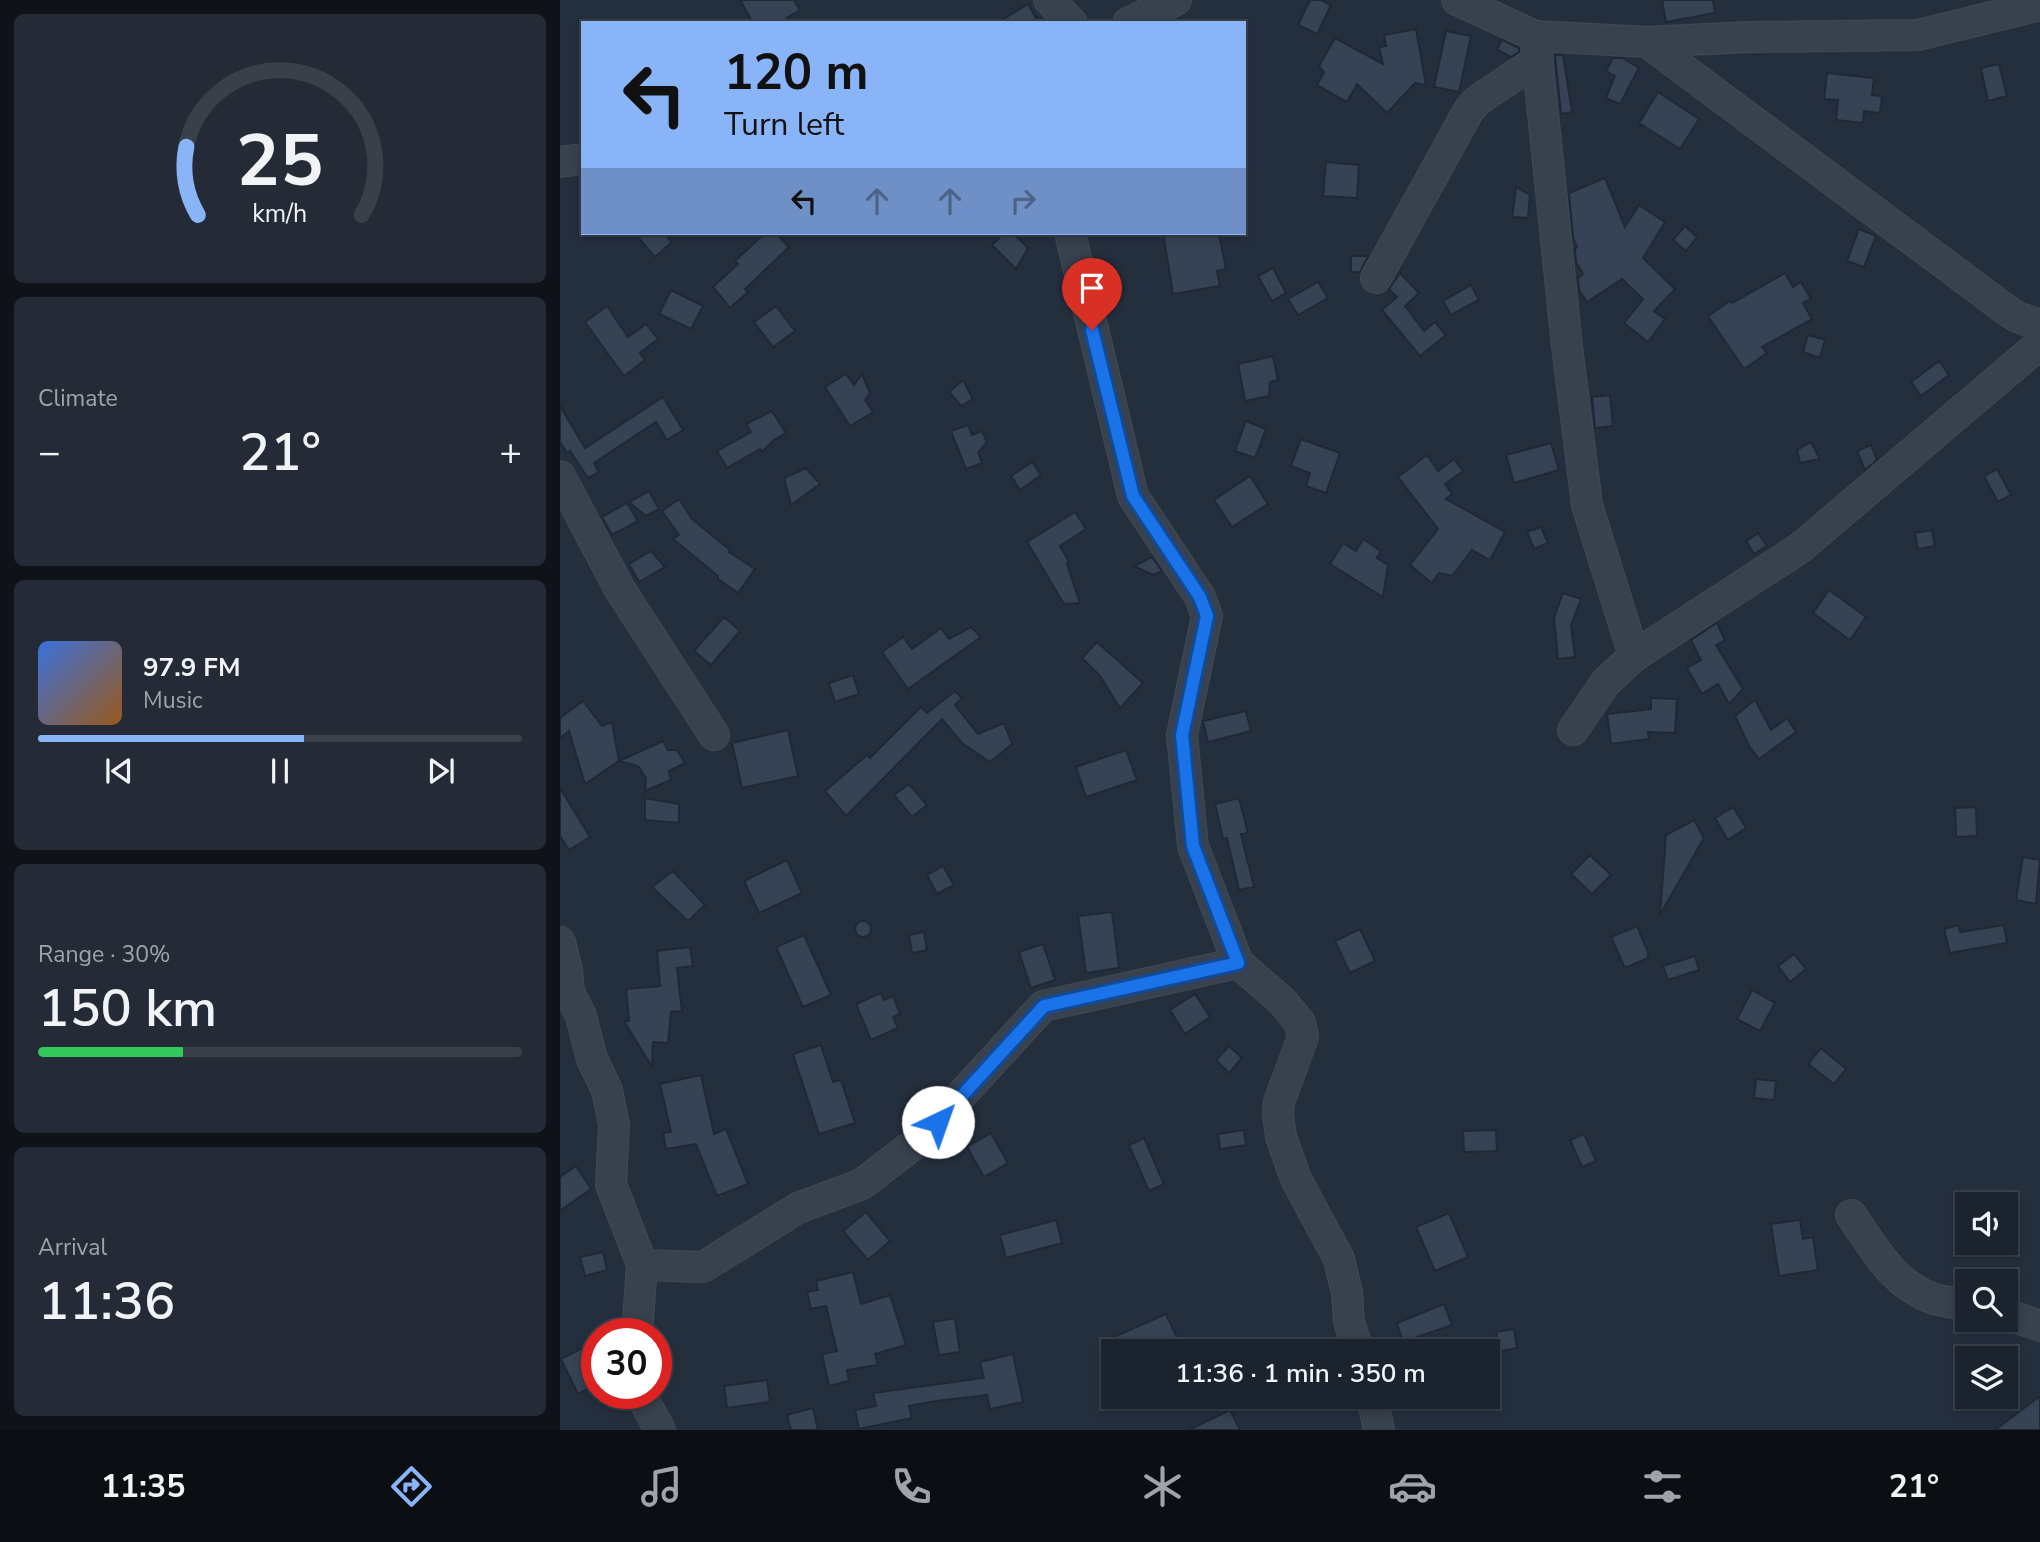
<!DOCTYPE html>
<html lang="en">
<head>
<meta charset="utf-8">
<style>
  :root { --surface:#1b232e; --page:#242b36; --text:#f1f3f6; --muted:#a0a4aa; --line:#39404a; --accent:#8ab4f8 }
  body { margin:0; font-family:"Nunito Sans",sans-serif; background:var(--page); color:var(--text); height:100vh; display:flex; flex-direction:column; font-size:26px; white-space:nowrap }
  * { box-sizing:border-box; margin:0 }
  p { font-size:23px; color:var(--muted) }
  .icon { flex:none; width:38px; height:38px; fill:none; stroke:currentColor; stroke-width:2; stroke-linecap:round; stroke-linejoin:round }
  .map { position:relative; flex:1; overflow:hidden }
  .panel { display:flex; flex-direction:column; gap:14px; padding:14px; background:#0f1319; width:560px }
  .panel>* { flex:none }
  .guide { position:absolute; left:21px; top:21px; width:665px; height:214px; border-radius:0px; box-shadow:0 4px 10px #0003,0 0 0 2px var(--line); background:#8ab4f8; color:#111; overflow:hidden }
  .controls { position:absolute; left:1395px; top:1192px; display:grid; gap:14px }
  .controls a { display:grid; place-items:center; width:63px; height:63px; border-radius:0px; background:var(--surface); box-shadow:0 4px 10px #0003,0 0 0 2px var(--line); font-size:35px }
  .speed { position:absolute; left:21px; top:1318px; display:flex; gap:14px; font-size:35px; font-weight:700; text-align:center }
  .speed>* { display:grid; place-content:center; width:91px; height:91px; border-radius:50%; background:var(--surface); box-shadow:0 4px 10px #0003,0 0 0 2px var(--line); line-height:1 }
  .speed .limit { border:10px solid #d22; background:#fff; color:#111 }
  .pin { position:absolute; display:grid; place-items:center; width:60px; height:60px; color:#fff; margin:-72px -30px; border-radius:50% 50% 50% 0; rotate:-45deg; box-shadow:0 0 7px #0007 }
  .pin .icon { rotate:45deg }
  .me { position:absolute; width:77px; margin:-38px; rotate:42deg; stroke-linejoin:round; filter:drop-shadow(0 0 5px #0008) }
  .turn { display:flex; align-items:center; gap:24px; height:147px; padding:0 28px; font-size:32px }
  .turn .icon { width:91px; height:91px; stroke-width:2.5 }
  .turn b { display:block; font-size:49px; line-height:60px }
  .lanes { display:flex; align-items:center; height:66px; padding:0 28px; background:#0003; justify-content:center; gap:35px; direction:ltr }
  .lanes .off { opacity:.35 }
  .big { font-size:52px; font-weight:600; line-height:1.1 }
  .panel .widget { flex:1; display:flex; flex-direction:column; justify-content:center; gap:10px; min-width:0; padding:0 24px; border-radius:10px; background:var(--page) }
  .panel .dial { align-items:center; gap:0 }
  .dial svg { height:182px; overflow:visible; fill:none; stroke:var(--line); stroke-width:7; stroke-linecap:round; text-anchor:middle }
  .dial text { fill:var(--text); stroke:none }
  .song { display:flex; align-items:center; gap:21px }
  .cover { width:84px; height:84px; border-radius:10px; background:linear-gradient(135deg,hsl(220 70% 55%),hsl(30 70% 35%)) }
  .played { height:7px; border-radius:4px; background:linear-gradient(90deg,var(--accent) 55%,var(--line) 55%) }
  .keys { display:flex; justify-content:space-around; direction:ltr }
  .heat { display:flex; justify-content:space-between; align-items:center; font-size:38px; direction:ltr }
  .charge { height:10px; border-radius:5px; background:linear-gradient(90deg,#34c759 30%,var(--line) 0) }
  .trip { position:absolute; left:541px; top:1339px; width:399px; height:70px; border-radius:0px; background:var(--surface); box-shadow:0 4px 10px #0003,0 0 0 2px var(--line); font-weight:600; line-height:70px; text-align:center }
  .tab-bar { display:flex; height:112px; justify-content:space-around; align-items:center; background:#0b0e12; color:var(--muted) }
  .tab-bar .icon { width:49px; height:49px }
  .tab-bar .current { color:var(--accent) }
  .tab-bar b { font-size:32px; color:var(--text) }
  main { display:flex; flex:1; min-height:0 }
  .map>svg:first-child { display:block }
  .building { fill:#364354; stroke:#1f2835; stroke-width:2 }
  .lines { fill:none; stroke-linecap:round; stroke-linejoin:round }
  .minor-casing { stroke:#414a57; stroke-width:32 }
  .minor { stroke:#38414e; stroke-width:30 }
  .route-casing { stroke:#114b97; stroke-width:18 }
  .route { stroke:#1a73e8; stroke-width:12 }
</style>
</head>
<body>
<main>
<section class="panel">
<div class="widget dial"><svg viewBox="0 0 100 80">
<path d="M14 69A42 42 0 1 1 86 69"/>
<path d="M14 69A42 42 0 0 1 9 39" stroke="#8ab4f8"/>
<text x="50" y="56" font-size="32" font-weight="700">25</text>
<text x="50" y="72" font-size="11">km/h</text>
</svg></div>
<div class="widget"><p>Climate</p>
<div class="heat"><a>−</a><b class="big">21°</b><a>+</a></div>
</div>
<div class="widget">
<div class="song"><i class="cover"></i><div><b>97.9 FM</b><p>Music</p></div></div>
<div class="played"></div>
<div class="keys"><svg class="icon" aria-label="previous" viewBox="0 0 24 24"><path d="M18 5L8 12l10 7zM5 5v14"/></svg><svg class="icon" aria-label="pause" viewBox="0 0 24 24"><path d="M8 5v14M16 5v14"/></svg><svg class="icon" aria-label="next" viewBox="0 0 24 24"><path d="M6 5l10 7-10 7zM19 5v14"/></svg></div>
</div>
<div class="widget"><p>Range · 30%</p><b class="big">150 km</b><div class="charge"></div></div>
<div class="widget"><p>Arrival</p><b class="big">11:36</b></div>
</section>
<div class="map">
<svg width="1480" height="1430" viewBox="0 0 1480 1430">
  <rect width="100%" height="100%" fill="#242f3e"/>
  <g class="building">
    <polygon points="180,0 234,0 240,10 227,18 230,23 193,23"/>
    <polygon points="750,0 761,0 771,5 757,34 738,25"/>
    <polygon points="1102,0 1153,0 1155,13 1106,22"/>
    <polygon points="468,4 479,23 437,23"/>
    <polygon points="856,29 866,85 855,83 827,113 797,84 787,102 757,85 764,72 759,66 775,38 823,64 819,47 826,46 824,35"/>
    <polygon points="886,31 911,36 899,92 874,87"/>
    <polygon points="942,40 959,48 959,52 951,57 937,49"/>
    <polygon points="995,55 1003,55 1012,112 1001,114"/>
    <polygon points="1053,58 1062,58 1079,68 1060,104 1046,98 1055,76 1046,71"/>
    <polygon points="1439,64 1447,96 1428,101 1421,68"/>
    <polygon points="1267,73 1314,78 1312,95 1322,96 1320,113 1304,111 1303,123 1276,120 1278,100 1264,99"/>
    <polygon points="1098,92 1139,119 1120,149 1079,123"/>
    <polygon points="766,162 799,165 797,198 763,196"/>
    <polygon points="1045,178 1065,227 1079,205 1105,222 1083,258 1115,289 1094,311 1105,319 1088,342 1064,323 1083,299 1062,279 1027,302 1019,290 1018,278 1023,274 1016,262 1015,249 1017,247 1013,237 1009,193"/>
    <polygon points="956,187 970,195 968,218 952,217"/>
    <polygon points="1125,226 1137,237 1126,251 1113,240"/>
    <polygon points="1299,229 1316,236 1304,267 1287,261"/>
    <polygon points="74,233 104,233 112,242 95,257"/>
    <polygon points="205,233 216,233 229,247 185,289 188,292 170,308 153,287 178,264 175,261"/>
    <polygon points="444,233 453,233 468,248 456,269 432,245"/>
    <polygon points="603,233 659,233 666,269 657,271 660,286 613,294"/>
    <polygon points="791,256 808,256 800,272 791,272"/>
    <polygon points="713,268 726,293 712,301 698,276"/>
    <polygon points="840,273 859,293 845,306 864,331 875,322 886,335 860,356 822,310 837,297 829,289"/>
    <polygon points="1225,273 1233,287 1241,282 1251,299 1243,303 1252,319 1202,347 1207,353 1184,369 1148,316 1170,301 1172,303"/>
    <polygon points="758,282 768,298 738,315 728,299"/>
    <polygon points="911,285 919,300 891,315 883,301"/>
    <polygon points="111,290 143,306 131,329 99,314"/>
    <polygon points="47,306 68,337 86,324 98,339 80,353 85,360 64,376 25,322"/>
    <polygon points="216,306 235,331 213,347 194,322"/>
    <polygon points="1248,335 1265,340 1260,358 1243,352"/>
    <polygon points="713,356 718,380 710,382 709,396 685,401 678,364"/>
    <polygon points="1379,361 1389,375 1361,396 1351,382"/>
    <polygon points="286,374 294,385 302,374 310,393 305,400 313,412 290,426 265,387"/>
    <polygon points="403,380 413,399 401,406 389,392"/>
    <polygon points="1050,395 1053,426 1035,428 1032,397"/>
    <polygon points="103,397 123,430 107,440 96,422 34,463 39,472 28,478 10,451 7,453 0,442 0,406 25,448"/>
    <polygon points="212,411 226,433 214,440 202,452 200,449 167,468 157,451 191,432 186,424"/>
    <polygon points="686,421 706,429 695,458 675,451"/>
    <polygon points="408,425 412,435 422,431 427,442 418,453 422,463 406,469 391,431"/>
    <polygon points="741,439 780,453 766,493 746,486 750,473 731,466"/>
    <polygon points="1251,442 1260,459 1240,463 1237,450"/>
    <polygon points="991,443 999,470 954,483 946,455"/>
    <polygon points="1311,445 1317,460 1305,470 1297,451"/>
    <polygon points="867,455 878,471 894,459 903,471 885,484 892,494 886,499 945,532 930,560 912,550 892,576 879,573 872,583 850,565 878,529 838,477"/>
    <polygon points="472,462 481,475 460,490 451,476"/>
    <polygon points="246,468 260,484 231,505 224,478"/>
    <polygon points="1437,469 1451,495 1438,502 1424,476"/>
    <polygon points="690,476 708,504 672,527 654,500"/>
    <polygon points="89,491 99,509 86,516 69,502"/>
    <polygon points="119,499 132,519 170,550 169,552 195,569 178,593 158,579 158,576 113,539 119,535 102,511"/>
    <polygon points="67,503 78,521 52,535 42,517"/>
    <polygon points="515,512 526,529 500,546 509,562 507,564 520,603 504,604 467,542"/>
    <polygon points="981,527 988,543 974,549 967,532"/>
    <polygon points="1372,530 1375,546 1358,549 1355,533"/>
    <polygon points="1198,533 1207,546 1194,554 1186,541"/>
    <polygon points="803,539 821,551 817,558 828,565 823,597 770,564 783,543 796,551"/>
    <polygon points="91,551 105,567 79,582 69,564"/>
    <polygon points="592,557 602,571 593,575 574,566"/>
    <polygon points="1269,590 1306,617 1290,640 1253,613"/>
    <polygon points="1003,593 1021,599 1011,625 1015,657 998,659 994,618"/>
    <polygon points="164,617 180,631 151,665 134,651"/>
    <polygon points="1157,623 1165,640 1156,645 1183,689 1169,704 1158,684 1142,694 1127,668 1141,660 1131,640"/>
    <polygon points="411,627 421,637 348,689 322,652 343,637 352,649 381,628 389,639"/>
    <polygon points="537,642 583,683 560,708 540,676 522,658"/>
    <polygon points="293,675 299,694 275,702 269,683"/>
    <polygon points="395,691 402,698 395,705 418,734 444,723 452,744 430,762 402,743 382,719 286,816 265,791 307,755 310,758 361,707 367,713"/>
    <polygon points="1091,698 1117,699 1115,733 1088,732 1089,739 1051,744 1047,714 1091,709"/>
    <polygon points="1195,700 1211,730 1227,718 1236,732 1199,759 1189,746 1175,716"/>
    <polygon points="23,701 42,726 52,722 59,761 25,784 9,731 0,738 0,718"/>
    <polygon points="686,711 691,731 648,742 643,721"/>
    <polygon points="228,730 238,776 182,788 172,743"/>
    <polygon points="103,741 108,750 117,750 125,763 109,771 111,780 85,791 86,778 78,766 59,761"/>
    <polygon points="566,750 577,780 526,797 516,767"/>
    <polygon points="349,784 367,805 352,817 334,795"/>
    <polygon points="0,788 30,837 9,850 0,836"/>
    <polygon points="85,798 119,804 119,823 85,820"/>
    <polygon points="679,798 688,833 681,834 694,887 679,890 667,838 663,839 655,804"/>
    <polygon points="1173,807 1186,828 1168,840 1155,818"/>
    <polygon points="1416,807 1417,836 1396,837 1395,808"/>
    <polygon points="1134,820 1144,838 1100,915 1106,835"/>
    <polygon points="1030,855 1051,875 1032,894 1011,874"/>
    <polygon points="1463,857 1480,860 1476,904 1456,900"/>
    <polygon points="227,860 242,893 199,913 184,881"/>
    <polygon points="383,866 394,885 377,894 367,875"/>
    <polygon points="113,871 145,905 128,921 92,887"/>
    <polygon points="552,912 559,968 526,973 518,916"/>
    <circle cx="303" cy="929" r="8"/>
    <polygon points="1398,925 1400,932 1444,925 1447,943 1390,953 1384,929"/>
    <polygon points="1077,926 1088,952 1088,958 1065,968 1051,937"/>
    <polygon points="800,929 815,961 790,973 775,941"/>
    <polygon points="364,932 367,950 352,953 349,935"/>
    <polygon points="244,935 271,995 243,1007 216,947"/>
    <polygon points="483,944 495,980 471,988 459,952"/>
    <polygon points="130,947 133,966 117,968 122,1011 111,1012 108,1043 93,1042 92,1067 64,1021 69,1021 66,989 100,986 97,951"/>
    <polygon points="1234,954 1246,969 1230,982 1218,966"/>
    <polygon points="1135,956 1139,970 1108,980 1103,966"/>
    <polygon points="1192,990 1215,1003 1200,1031 1177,1019"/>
    <polygon points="321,993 324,1000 333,996 340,1014 333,1017 338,1028 311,1040 296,1004"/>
    <polygon points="635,994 650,1017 625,1034 610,1010"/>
    <polygon points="261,1045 273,1082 281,1080 295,1123 259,1134 233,1054"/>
    <polygon points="669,1046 682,1058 669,1073 656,1060"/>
    <polygon points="1261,1048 1286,1069 1274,1084 1248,1064"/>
    <polygon points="141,1075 154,1134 166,1129 188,1184 157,1196 136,1144 106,1149 103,1133 111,1132 100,1084"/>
    <polygon points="1196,1079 1216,1081 1214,1100 1194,1098"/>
    <polygon points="684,1130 686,1145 660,1149 658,1134"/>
    <polygon points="936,1130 937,1151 904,1152 903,1131"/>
    <polygon points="431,1133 448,1163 424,1177 407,1147"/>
    <polygon points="1024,1134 1036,1161 1022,1167 1010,1140"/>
    <polygon points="584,1138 604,1184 589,1191 569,1145"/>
    <polygon points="16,1166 31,1189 0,1211 0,1177"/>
    <polygon points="306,1212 330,1241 308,1260 283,1231"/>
    <polygon points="889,1213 908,1257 875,1271 856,1227"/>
    <polygon points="496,1220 502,1243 446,1258 440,1235"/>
    <polygon points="1240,1220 1243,1239 1253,1237 1258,1270 1219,1276 1211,1224"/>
    <polygon points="43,1252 47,1270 25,1276 20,1257"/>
    <polygon points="293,1272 301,1304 330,1295 346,1345 315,1354 318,1365 287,1370 289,1381 269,1386 262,1354 277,1351 266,1306 251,1309 247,1292 258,1290 256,1281"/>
    <polygon points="884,1304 892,1325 843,1342 837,1323"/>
    <polygon points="606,1314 623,1351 554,1351 549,1339"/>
    <polygon points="395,1318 400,1352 379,1355 373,1322"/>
    <polygon points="954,1329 957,1348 940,1351 936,1332"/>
    <polygon points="30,1344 37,1358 37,1384 18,1394 1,1359"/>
    <polygon points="453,1354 463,1402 430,1409 427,1395 376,1401 349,1406 352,1418 299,1429 295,1410 316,1406 313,1393 424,1378 420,1362"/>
    <polygon points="207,1380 210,1402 167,1408 164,1386"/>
    <polygon points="1480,1396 1480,1430 1435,1430"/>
    <polygon points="253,1408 258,1430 231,1430 227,1415"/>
    <polygon points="670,1410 680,1430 629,1430"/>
  </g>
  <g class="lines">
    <g class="minor-casing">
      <g id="minor">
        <polyline points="489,0 512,23"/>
        <polyline points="897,0 975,36 1087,42 1189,37 1358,35 1480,5"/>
        <polyline points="568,23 616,0"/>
        <polyline points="975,36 1007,346 1027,505 1074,656"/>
        <polyline points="1087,42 1445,309 1457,317 1480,325"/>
        <polyline points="0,162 23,159"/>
        <polyline points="510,233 573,496 640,597 647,616 622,735 633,846 678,963 722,1001 740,1023 743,1037 719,1102 718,1114 721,1137 736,1179 779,1259 787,1293 789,1321 798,1351"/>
        <polyline points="816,278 909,110 918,100 978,60"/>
        <polyline points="0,476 59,588 154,735"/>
        <polyline points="1013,730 1046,682 1074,656 1240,548 1480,344"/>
        <polyline points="0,942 7,970 9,992 21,1016 32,1059 47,1090 54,1125 51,1184 82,1265 77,1334"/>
        <path d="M1291,1215C1315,1249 1332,1284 1374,1299C1385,1302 1396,1303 1407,1305"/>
        <polyline points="82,1265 143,1267 238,1208 302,1184 362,1138 483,1006 678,963"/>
        <polyline points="1446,1314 1480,1326"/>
        <polyline points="80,1393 100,1430"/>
        <polyline points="812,1396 819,1430"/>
      </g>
    </g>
    <use href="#minor" class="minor"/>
  </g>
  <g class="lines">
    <g class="route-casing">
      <polyline id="route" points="378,1122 484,1006 678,963 633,846 622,735 647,616 640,597 573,496 532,330"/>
    </g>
    <use href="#route" class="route"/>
  </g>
</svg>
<div class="controls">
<a><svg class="icon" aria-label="sound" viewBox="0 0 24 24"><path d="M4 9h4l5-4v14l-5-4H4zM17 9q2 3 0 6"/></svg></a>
<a><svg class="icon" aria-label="search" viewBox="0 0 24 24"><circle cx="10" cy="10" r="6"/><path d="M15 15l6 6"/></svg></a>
<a><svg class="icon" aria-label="layers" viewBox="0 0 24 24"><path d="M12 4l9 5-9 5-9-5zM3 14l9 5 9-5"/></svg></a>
</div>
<div class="speed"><div class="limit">30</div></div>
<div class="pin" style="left:532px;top:330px;background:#d93025"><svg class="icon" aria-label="arrive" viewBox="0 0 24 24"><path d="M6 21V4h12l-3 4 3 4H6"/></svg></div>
<svg class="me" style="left:378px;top:1122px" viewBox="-20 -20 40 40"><circle r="19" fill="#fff"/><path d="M0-13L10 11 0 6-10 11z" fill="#1a73e8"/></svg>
<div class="trip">11:36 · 1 min · 350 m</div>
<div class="guide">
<div class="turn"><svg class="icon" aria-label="left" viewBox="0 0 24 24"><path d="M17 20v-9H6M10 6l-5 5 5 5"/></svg><div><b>120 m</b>Turn left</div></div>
<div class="lanes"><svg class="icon" aria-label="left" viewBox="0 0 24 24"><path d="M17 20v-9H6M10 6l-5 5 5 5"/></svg><svg class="icon off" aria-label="ahead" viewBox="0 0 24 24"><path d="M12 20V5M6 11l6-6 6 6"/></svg><svg class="icon off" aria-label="ahead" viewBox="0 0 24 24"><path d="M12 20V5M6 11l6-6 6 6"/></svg><svg class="icon off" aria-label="right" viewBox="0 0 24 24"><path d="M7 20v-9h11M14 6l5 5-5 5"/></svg></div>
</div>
</div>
</main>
<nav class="tab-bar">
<b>11:35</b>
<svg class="icon current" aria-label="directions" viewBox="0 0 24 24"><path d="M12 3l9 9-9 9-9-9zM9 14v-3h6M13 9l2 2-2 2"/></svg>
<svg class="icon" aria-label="music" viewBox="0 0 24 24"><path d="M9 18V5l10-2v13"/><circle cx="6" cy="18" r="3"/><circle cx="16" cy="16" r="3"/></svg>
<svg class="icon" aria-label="phone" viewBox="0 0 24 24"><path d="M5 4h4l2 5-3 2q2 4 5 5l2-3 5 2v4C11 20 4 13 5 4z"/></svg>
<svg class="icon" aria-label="climate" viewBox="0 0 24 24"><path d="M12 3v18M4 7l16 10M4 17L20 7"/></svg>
<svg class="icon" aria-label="car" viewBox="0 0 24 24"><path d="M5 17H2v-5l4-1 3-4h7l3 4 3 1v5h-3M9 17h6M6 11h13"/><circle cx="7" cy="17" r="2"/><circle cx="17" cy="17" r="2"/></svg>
<svg class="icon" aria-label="filters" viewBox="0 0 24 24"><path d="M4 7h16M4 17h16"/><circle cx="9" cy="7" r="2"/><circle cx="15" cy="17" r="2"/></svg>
<b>21°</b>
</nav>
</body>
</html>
